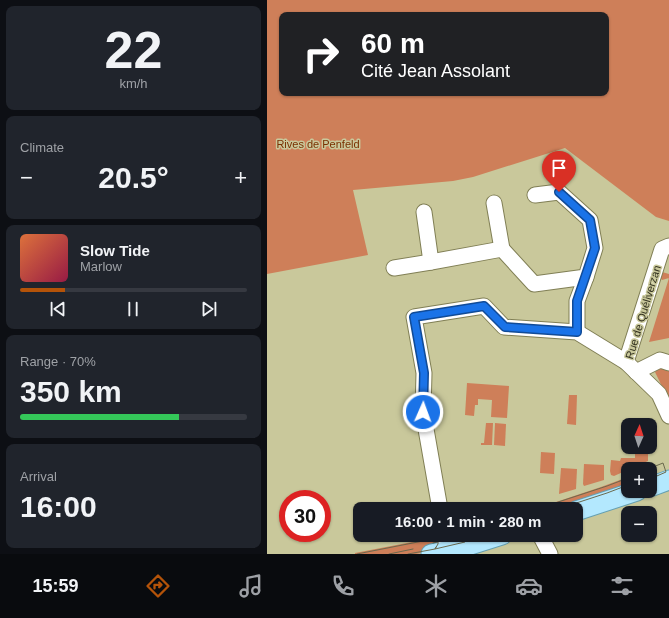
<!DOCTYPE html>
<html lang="en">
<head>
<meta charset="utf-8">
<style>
  :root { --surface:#171b24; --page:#20242c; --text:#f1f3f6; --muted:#9ea1a6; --line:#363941; --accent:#b45309 }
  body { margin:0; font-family:Arial,sans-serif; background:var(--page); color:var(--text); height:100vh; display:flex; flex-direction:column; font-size:15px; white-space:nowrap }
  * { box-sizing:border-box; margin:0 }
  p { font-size:13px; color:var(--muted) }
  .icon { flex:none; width:22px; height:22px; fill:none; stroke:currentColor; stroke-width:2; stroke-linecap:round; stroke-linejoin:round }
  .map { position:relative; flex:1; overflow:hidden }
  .panel { display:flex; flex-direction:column; gap:6px; padding:6px; background:#0d0f14; width:267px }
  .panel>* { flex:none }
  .guide { position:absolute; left:12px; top:12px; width:330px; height:84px; border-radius:8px; box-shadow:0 1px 3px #0004; background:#202124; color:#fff; overflow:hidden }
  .needle { width:26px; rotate:3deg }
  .buttons { position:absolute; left:354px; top:418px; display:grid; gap:8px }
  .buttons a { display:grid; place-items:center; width:36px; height:36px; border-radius:8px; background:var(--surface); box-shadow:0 1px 3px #0004; font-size:20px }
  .speed { position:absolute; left:12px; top:490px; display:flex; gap:8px; font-size:20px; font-weight:700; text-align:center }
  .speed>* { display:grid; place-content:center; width:52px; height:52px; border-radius:50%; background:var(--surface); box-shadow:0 1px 3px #0004; line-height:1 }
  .speed .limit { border:6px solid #d22; background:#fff; color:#111 }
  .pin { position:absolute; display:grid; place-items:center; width:34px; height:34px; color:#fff; margin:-41px -17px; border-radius:50% 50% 50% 0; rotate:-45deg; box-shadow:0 0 4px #0007 }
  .pin .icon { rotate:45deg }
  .me { position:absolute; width:44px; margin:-22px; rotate:2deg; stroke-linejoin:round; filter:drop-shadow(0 0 3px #0008) }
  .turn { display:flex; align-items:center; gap:14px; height:84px; padding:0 16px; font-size:18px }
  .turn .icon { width:52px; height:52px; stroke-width:2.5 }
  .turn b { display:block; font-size:28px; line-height:34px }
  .big { font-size:30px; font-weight:600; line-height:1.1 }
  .panel .card { flex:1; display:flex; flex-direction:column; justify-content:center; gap:6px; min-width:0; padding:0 14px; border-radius:8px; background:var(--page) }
  .panel .dial { align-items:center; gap:0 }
  .dial b { font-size:52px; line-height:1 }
  .song { display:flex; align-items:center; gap:12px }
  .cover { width:48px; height:48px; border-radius:6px; background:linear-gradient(135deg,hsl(20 70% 55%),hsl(340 70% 35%)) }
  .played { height:4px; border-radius:2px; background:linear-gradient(90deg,var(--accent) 20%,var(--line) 20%) }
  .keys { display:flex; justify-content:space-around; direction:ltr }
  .heat { display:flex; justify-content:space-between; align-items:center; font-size:22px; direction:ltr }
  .charge { height:6px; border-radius:3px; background:linear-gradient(90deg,#34c759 70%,var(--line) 0) }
  .trip { position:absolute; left:86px; top:502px; width:230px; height:40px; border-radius:8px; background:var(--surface); box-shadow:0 1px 3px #0004; font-weight:600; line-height:40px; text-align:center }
  .tab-bar { display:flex; height:64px; justify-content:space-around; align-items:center; background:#090b0e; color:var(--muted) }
  .tab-bar .icon { width:28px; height:28px }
  .tab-bar .active { color:var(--accent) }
  .tab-bar b { font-size:18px; color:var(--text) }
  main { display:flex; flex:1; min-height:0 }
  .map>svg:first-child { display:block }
  .green { fill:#ce7f59; fill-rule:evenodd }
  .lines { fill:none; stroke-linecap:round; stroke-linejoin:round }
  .minor-casing { stroke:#807f55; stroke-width:17 }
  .major-casing { stroke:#659fb1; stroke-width:21 }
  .minor { stroke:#fff; stroke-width:15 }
  .major { stroke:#b3e8fe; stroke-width:19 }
  .tram { stroke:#6b6a4e; stroke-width:1 }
  .route-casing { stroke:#114b97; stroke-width:10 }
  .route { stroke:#1a73e8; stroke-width:7 }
  .labels { text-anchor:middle; stroke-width:3; stroke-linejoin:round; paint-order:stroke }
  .park-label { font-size:11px; fill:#7a3000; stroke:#c9c89b }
  .street-label { font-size:11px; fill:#343321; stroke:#c9c89b }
</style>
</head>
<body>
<main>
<section class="panel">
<div class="card dial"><b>22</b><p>km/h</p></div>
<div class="card"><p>Climate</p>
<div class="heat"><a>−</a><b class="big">20.5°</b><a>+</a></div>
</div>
<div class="card">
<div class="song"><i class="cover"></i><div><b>Slow Tide</b><p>Marlow</p></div></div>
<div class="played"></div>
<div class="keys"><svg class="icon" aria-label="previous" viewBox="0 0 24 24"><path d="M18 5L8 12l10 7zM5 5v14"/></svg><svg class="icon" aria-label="pause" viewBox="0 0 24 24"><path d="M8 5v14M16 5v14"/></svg><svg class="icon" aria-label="next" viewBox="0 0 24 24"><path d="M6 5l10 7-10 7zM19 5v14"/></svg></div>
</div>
<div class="card"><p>Range · 70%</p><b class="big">350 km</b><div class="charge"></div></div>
<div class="card"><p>Arrival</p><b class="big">16:00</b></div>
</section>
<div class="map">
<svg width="402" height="554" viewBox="0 0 402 554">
  <rect width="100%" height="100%" fill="#c9c89b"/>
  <g class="green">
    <path d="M0,0H402V221L389,217L298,148L206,177L186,181L86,190L101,255L0,274ZM15,15H339V93H15Z"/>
    <polygon points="395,272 402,274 402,338 382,342 402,278 395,280 393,277"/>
    <polygon points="396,365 402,368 402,401 388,372"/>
    <polygon points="200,383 242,386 240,418 224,417 225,400 211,399 211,405 208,405 207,416 198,415"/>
    <polygon points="302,395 310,395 309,425 300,424"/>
    <polygon points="219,423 226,423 225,445 214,445 214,443 217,443"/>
    <polygon points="228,423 239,424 238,446 227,445"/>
    <polygon points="274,452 288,453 287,474 273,473"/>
    <polygon points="368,453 381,454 381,461 347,476 344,475 343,471 344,460 353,461 354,458 368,458"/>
    <polygon points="317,464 337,465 337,480 317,486 316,484"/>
    <polygon points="294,468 310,469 309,489 292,494"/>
    <polygon points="361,477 361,491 306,509 268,509 334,487"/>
    <polygon points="171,537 172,542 166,551 149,554 88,554 88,553"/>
  </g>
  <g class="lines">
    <g class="minor-casing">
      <g id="minor">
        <polyline points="227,203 235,249"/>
        <polyline points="157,212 164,262"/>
        <polyline points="127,268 164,262 235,249 267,284 319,277 328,248 323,220 292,192 268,195"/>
        <polyline points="310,332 310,301 319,277"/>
        <polyline points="359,362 395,249 402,246"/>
        <polyline points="369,372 393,360 402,363"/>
        <polyline points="173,509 156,412 157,373 147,317 217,306 237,327 310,332 359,362 392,394 402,416"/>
        <polyline points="177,535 180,551"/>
        <polyline points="273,535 283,554"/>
      </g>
    </g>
    <g class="major-casing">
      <g id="major">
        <polyline points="383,487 402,480"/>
        <polyline points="309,511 370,491"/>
        <polyline points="164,554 197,547 235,535"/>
      </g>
    </g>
    <use href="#minor" class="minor"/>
    <use href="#major" class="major"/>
    <g class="tram">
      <polyline points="381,469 396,463 399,472 383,479"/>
      <polyline points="270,509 340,486 361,478"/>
      <polyline points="291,509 340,493 361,485"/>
      <polyline points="195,539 210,535"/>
      <polyline points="205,540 222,535"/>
      <polyline points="166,543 199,535"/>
      <polyline points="169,547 168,549 198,542 198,540"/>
      <polyline points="90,554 171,538 171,544 168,549 141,554"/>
      <polyline points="122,554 146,549"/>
    </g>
  </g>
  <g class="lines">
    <g class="route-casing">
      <polyline id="route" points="156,412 157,373 147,317 217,306 238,327 310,332 310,301 328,248 323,220 292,192"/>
    </g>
    <use href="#route" class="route"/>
  </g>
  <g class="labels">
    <g class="park-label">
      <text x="51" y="148">Rives de Penfeld</text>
    </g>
    <g class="street-label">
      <text transform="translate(376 312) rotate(-73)" y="4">Rue de Quéliverzan</text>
    </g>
  </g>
</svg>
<div class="buttons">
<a><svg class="needle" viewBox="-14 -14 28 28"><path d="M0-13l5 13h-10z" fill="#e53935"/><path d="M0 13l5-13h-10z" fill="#9ea1a6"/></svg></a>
<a>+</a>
<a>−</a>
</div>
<div class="speed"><div class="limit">30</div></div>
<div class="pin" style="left:292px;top:192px;background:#d93025"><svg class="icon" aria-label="arrive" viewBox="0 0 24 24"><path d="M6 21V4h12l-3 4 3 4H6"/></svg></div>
<svg class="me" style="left:156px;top:412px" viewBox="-20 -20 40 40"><circle r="17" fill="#1a73e8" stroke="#fff" stroke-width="3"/><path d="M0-11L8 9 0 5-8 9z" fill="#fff"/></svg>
<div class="trip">16:00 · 1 min · 280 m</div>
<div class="guide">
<div class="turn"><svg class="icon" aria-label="right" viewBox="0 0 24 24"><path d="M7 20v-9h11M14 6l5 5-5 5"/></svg><div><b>60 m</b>Cité Jean Assolant</div></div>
</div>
</div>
</main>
<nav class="tab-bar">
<b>15:59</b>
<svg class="icon active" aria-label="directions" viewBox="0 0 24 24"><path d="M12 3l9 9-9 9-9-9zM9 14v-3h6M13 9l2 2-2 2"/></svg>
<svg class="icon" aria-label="music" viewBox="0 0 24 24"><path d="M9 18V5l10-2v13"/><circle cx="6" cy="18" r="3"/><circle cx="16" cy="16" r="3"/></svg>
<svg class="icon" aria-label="phone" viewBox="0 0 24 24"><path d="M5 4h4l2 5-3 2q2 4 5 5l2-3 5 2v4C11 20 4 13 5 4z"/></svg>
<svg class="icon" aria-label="climate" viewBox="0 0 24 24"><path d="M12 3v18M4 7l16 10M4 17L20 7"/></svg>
<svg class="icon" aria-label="car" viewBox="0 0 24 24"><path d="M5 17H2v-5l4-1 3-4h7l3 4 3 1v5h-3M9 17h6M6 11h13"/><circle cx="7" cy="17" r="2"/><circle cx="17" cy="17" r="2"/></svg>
<svg class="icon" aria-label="filters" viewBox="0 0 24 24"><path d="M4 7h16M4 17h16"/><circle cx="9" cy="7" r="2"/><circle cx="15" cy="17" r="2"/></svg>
</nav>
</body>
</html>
